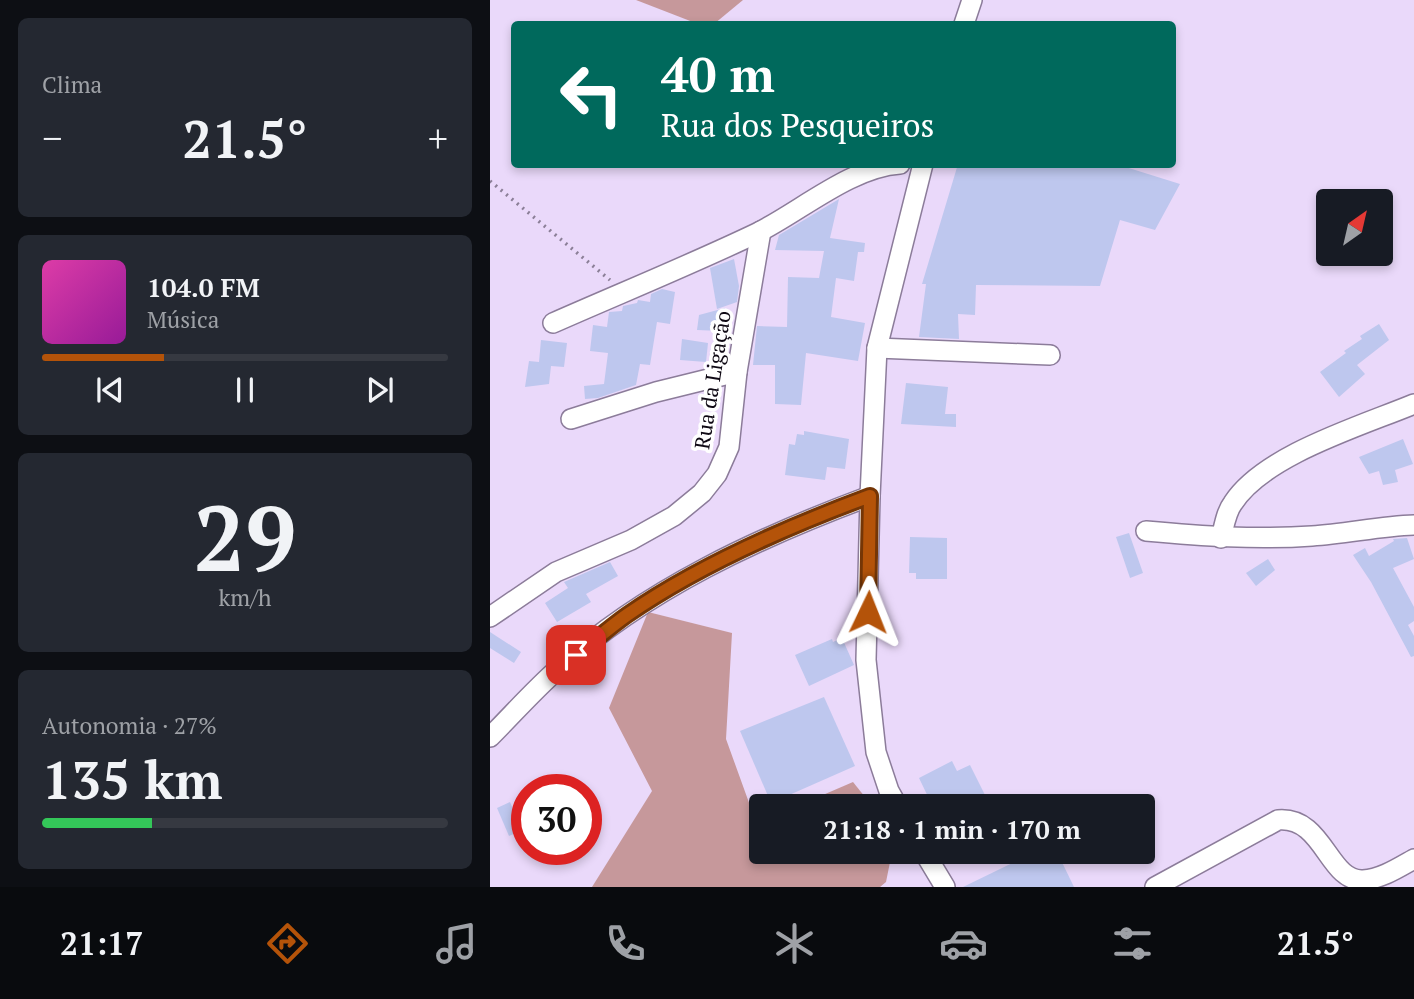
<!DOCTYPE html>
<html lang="pt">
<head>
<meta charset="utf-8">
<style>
  :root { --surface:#171b24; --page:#242831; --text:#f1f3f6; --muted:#9ea1a6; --line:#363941; --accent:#b45309 }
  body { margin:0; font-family:"PT Serif",serif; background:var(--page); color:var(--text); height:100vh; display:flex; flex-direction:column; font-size:26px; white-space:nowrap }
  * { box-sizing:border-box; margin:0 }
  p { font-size:23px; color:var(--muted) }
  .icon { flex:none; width:38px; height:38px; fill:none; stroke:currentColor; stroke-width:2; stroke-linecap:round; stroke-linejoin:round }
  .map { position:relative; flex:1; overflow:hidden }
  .side { display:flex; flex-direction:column; gap:18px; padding:18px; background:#0d0f14; width:490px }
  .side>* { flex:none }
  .guide { position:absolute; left:21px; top:21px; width:665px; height:147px; border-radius:7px; box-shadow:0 4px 10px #0003; background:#00695c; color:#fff; overflow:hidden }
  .needle { width:46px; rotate:34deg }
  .controls { position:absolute; left:826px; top:189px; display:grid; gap:14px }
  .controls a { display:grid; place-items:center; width:77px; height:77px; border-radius:7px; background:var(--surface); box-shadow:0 4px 10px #0003; font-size:35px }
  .speed { position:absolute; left:21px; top:774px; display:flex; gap:14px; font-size:35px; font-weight:700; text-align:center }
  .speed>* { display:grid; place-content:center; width:91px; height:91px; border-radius:50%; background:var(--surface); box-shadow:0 4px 10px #0003; line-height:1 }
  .speed .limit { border:10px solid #d22; background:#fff; color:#111 }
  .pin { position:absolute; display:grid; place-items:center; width:60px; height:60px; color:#fff; margin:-30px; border-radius:14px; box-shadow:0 4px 10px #0006 }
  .me { position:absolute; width:77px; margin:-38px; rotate:2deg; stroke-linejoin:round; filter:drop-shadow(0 0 5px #0008) }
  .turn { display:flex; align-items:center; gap:24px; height:147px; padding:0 35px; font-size:32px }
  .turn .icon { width:91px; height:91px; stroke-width:2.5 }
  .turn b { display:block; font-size:49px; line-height:60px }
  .big { font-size:52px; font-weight:700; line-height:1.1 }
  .side .tile { flex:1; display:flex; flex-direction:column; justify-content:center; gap:10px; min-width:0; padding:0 24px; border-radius:10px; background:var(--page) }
  .side .dial { align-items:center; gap:0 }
  .dial b { font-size:91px; line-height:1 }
  .song { display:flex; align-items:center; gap:21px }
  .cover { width:84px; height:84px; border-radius:10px; background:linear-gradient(135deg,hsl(320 70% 55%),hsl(300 70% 35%)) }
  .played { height:7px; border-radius:4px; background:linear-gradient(90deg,var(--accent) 30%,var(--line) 30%) }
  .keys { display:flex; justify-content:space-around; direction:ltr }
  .heat { display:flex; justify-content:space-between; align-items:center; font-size:38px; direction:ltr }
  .charge { height:10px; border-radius:5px; background:linear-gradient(90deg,#34c759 27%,var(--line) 0) }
  .trip { position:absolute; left:259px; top:794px; width:406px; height:70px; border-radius:7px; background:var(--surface); box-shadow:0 4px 10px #0003; font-weight:700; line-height:70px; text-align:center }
  .tab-bar { display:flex; height:112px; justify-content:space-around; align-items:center; background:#090b0e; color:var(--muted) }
  .tab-bar .icon { width:49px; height:49px }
  .tab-bar .on { color:var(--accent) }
  .tab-bar b { font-size:32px; color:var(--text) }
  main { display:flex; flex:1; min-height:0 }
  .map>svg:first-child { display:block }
  .forest { fill:#c6989b }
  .building { fill:#bec7ee }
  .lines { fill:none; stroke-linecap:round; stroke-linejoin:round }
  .street-casing { stroke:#8c7c9a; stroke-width:22 }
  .path { stroke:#8b7f97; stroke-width:3.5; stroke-dasharray:2 5; stroke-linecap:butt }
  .street { stroke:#fff; stroke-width:19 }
  .route-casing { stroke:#753606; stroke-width:18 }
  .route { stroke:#b45309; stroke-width:12 }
  .labels { text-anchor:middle; stroke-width:7; stroke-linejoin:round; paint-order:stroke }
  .street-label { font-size:21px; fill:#0f0914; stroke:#fff }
</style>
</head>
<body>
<main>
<section class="side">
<div class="tile"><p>Clima</p>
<div class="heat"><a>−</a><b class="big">21.5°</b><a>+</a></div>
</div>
<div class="tile">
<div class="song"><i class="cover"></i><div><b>104.0 FM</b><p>Música</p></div></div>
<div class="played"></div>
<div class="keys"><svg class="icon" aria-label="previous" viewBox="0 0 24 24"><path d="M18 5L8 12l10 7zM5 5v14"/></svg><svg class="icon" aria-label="pause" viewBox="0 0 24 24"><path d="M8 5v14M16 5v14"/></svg><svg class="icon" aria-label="next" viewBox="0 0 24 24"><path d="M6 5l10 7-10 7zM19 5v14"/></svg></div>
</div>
<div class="tile dial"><b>29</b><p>km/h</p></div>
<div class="tile"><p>Autonomia · 27%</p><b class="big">135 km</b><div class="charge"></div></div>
</section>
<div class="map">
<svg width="924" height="887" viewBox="0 0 924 887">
  <rect width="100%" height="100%" fill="#ead9fa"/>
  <g class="forest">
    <polygon points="146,0 253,0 224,24 208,24"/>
    <polygon points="158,612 242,633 236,739 262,811 271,812 271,852 402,852 396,882 390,887 102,887 162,791 119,708"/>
    <polygon points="363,782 383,807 305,807"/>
  </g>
  <g class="building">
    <polygon points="468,164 626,164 690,184 665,230 630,220 610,286 486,285 485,315 468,314 469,339 429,337 436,284 432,284"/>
    <polygon points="349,199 340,238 375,243 374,252 368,252 364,281 346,278 341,317 375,323 368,361 316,353 311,405 285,404 285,365 263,365 267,326 297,327 298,277 329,278 334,251 285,250 289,235"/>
    <polygon points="244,259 249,286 247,302 227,309 220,268"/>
    <polygon points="172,289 185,292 180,324 167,322 160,365 150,364 146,385 108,398 95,399 94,386 114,384 118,353 100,351 103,325 117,327 119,312 132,311 133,306 147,303 148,300 160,302 161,294"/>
    <polygon points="235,308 231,331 207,330 209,315"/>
    <polygon points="889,324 899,340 867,365 875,374 849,397 830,372 856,353 854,351 872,339 870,336"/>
    <polygon points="192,339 218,343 216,362 190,360"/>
    <polygon points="51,340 77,343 74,367 61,366 59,384 35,387 39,361 49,362"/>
    <polygon points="416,383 458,387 455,414 466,414 466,427 411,424"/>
    <polygon points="314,431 359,439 355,469 337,467 335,480 295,475 299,444 305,445 307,434 314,435"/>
    <polygon points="913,439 923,464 905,470 908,482 893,485 889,471 879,474 869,457"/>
    <polygon points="639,533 653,573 640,578 626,537"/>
    <polygon points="420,537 457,538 457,579 426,579 426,573 419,573"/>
    <polygon points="917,538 924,559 903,568 924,607 924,621 918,625 924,636 924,656 921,657 881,582 863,555 875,548 879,556 904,541 903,539"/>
    <polygon points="778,559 785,570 766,586 756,573"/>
    <polygon points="120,562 128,576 96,594 101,602 67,622 55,603 78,588 74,582"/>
    <polygon points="0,632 31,652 24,663 0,648"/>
    <polygon points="352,638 364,665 319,686 305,655 342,639 343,642"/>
    <polygon points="334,697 365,766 281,803 250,731"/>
    <polygon points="462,761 467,771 480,765 501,807 443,807 429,778"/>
    <polygon points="20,802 32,830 19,836 7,808"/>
    <polygon points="545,852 567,852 584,887 473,887"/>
  </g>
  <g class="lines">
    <g class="street-casing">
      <g id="street">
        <polyline points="474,24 482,0"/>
        <path d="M63,323C131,293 200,265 267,233C311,211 361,167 410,164"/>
        <polyline points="387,348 560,355"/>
        <polyline points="81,419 166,392 247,372"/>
        <path d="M656,531C711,536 766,540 822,536C856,534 890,526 924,525"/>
        <path d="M731,538C734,527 736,512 743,503C774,455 871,426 924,404"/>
        <polyline points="0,617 66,572 141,540 184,516 212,493 227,474 239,447 247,372 271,231"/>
        <path d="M0,737C23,714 44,690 68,669C156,589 270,537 380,496"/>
        <polyline points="408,807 399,791 386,752 376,660 380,496 387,348 433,164"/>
        <polyline points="434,852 455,887"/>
        <path d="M665,887L788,820C834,816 838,882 873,880C891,879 908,868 924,859"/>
      </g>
    </g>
    <polyline class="path" points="0,181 120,280"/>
    <use href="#street" class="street"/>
  </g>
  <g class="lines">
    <g class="route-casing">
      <path id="route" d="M86,655C103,642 120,627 137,615C209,565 299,526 380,496L378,612"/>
    </g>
    <use href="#route" class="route"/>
  </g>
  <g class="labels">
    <g class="street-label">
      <text transform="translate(223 380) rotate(-81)" y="7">Rua da Ligação</text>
    </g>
  </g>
</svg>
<div class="controls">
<a><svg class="needle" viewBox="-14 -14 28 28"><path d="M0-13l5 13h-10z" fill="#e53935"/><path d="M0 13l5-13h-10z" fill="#9ea1a6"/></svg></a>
</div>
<div class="speed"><div class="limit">30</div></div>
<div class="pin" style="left:86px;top:655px;background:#d93025"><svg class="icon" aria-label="arrive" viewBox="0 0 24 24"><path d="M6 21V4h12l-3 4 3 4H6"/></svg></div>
<svg class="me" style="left:378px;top:612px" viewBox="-20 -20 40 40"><path d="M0-17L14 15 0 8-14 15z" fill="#b45309" stroke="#fff" stroke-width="4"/></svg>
<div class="trip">21:18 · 1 min · 170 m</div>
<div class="guide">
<div class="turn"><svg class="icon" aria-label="left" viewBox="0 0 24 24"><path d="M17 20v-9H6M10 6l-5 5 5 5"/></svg><div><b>40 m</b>Rua dos Pesqueiros</div></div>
</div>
</div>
</main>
<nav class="tab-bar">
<b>21:17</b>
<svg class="icon on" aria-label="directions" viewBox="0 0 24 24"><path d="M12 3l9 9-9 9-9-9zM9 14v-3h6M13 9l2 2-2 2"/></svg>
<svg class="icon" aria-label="music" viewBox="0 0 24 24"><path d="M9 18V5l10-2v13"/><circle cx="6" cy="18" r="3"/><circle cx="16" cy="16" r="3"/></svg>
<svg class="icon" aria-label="phone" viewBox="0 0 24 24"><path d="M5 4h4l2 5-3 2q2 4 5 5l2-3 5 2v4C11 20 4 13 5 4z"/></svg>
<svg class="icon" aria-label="climate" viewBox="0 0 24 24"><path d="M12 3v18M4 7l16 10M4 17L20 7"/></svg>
<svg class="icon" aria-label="car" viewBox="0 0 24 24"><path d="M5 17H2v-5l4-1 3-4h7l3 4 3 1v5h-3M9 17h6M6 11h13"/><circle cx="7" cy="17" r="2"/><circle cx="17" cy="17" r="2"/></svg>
<svg class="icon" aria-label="filters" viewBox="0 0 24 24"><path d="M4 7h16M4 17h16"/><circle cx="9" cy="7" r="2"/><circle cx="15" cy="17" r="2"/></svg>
<b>21.5°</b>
</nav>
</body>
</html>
